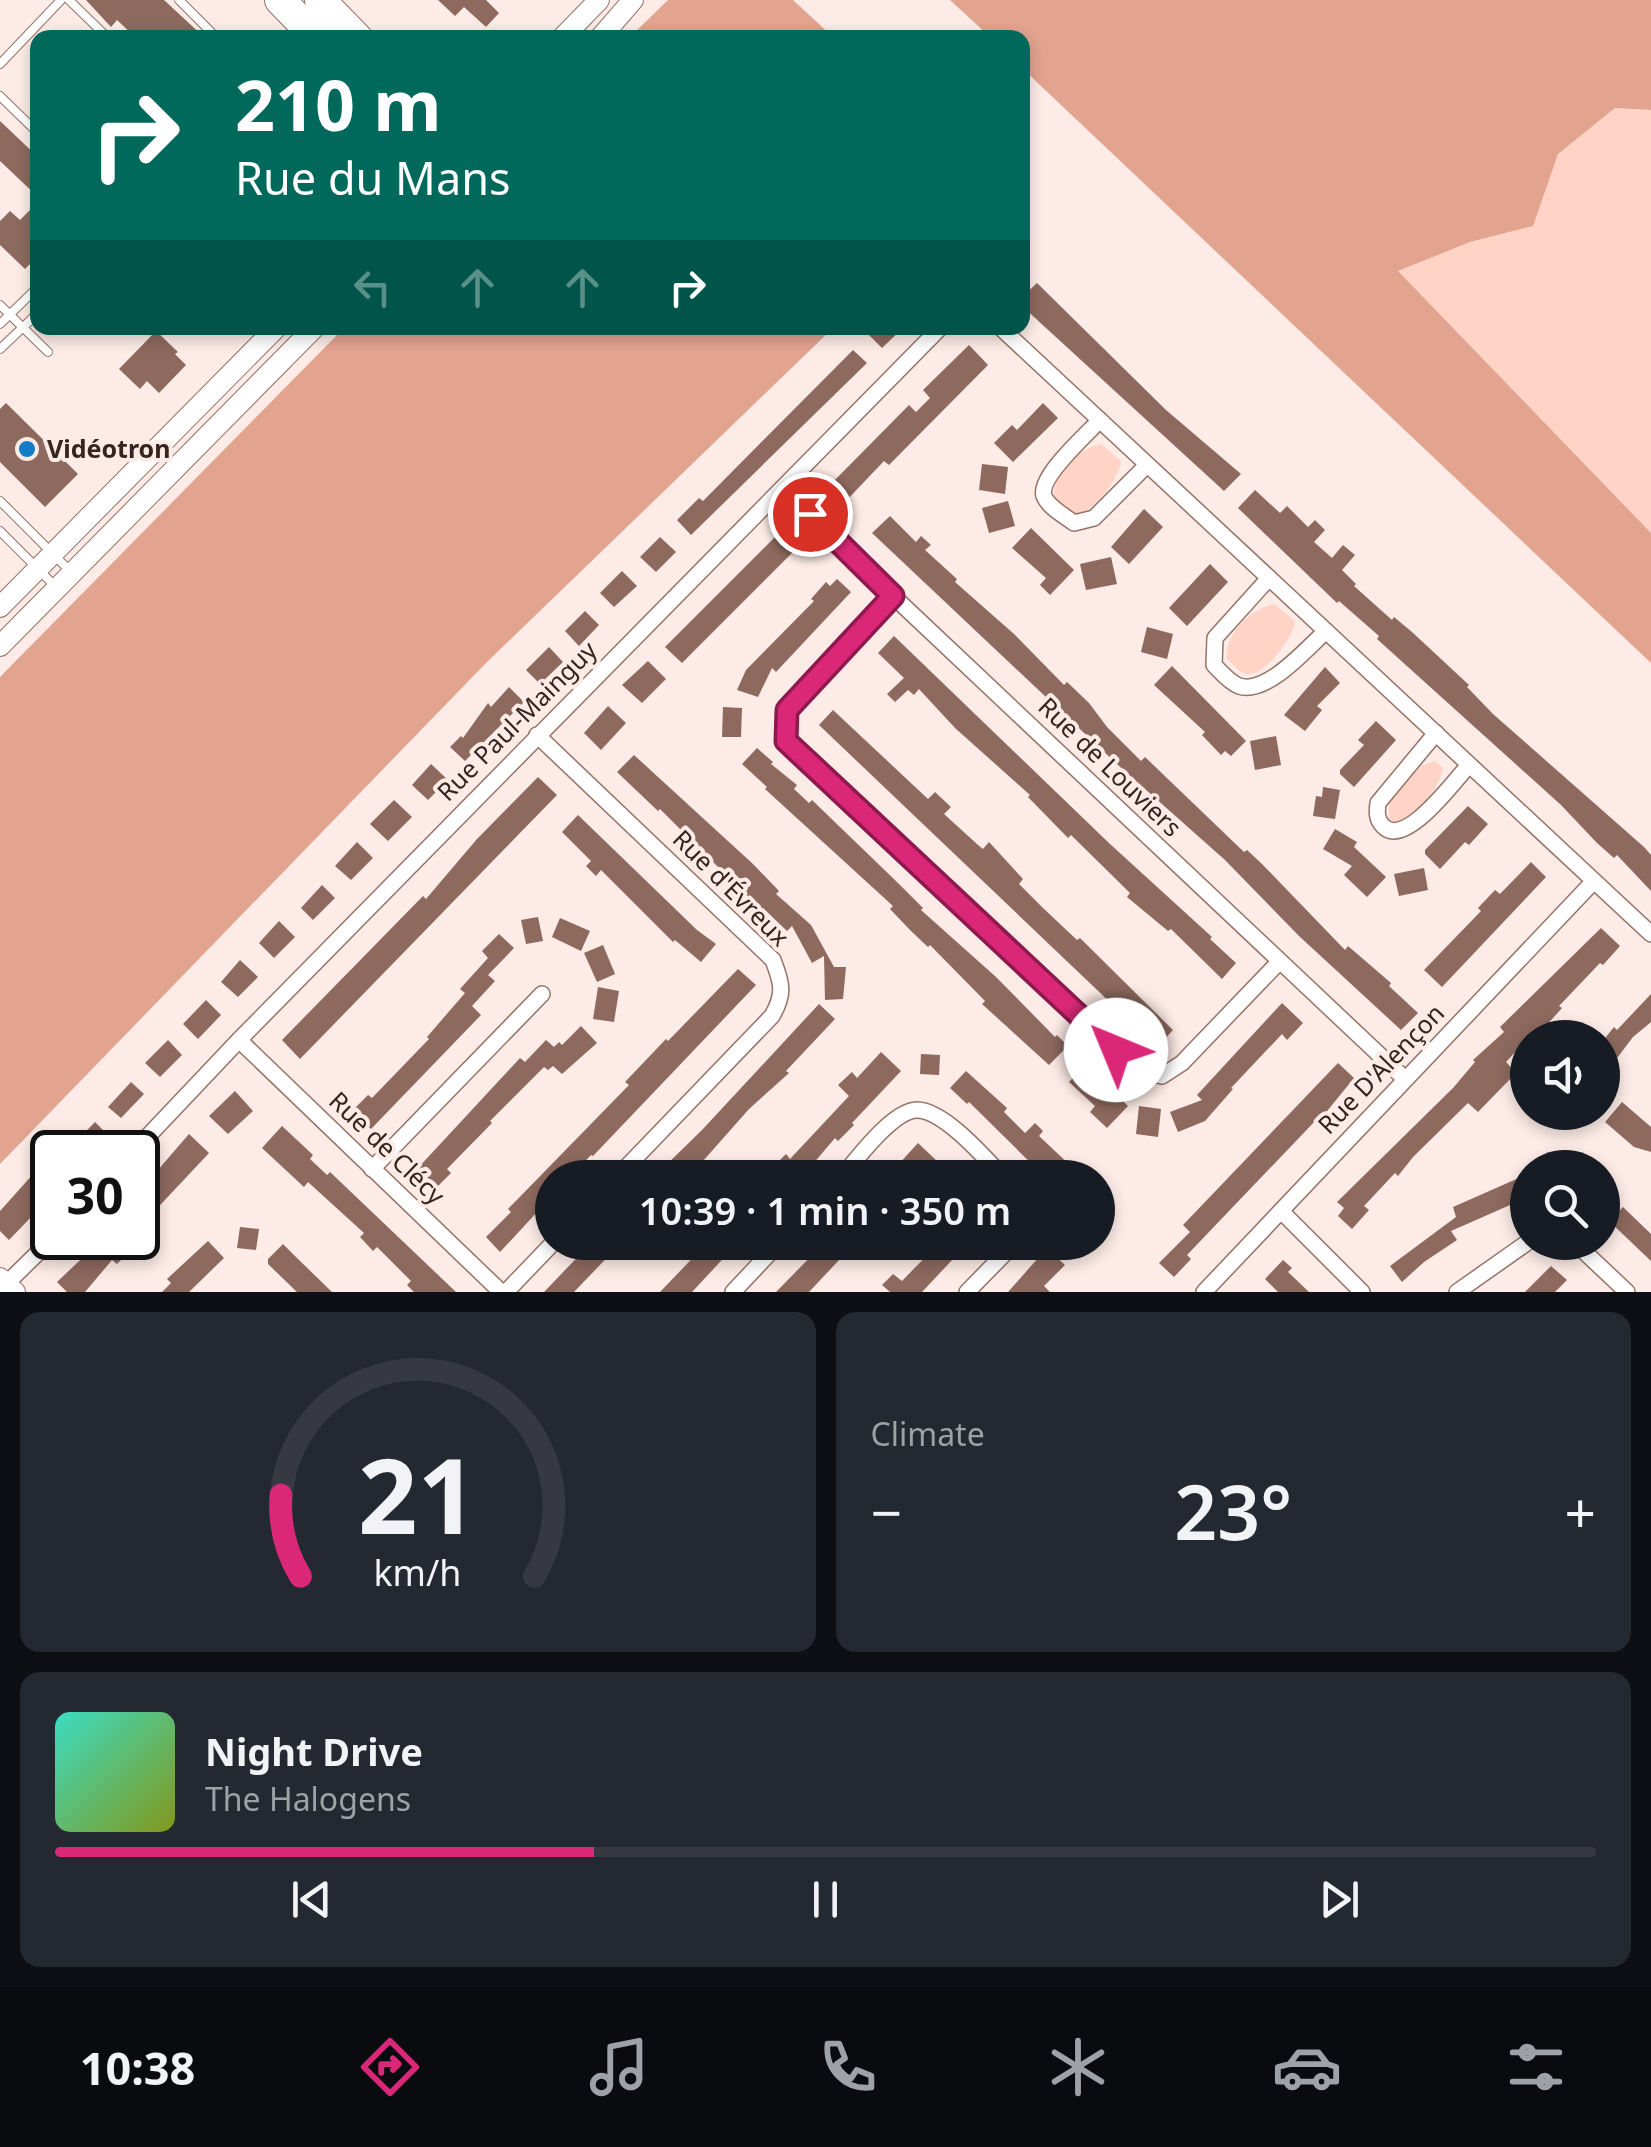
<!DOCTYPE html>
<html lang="en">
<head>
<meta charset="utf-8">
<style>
  :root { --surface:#171b24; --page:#242831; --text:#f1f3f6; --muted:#9ea1a6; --line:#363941; --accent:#db2777 }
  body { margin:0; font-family:"Noto Sans",sans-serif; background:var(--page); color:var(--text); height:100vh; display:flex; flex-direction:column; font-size:38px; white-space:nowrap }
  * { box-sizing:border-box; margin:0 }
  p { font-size:32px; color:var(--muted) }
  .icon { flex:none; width:55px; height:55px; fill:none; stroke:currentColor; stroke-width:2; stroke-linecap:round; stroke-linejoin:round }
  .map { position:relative; height:1292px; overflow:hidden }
  .sheet { display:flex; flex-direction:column; gap:20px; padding:20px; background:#0d0f14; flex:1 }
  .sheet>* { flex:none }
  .guide { position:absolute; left:30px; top:30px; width:1000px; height:305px; border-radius:20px; box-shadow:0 5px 15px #0003; background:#00695c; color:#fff; overflow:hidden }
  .buttons { position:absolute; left:1510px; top:1020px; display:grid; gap:20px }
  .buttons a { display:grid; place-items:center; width:110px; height:110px; border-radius:50%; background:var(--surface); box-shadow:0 5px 15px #0003; font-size:50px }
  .speed { position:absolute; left:30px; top:1130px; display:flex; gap:20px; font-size:50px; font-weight:700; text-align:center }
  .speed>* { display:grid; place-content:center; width:130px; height:130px; border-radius:50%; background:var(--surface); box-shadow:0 5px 15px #0003; line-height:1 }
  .speed .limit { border:5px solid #111; border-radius:15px; background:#fff; color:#111 }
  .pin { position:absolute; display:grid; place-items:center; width:85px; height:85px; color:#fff; margin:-42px; border:5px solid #fff; border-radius:50%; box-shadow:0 2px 10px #0007 }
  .me { position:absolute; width:110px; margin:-55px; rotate:315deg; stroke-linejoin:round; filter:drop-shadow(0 0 8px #0008) }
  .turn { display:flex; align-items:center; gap:35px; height:210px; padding:0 40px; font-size:45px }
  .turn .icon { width:130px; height:130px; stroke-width:2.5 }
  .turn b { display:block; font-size:70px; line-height:85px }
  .lanes { display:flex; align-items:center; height:95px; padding:0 40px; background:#0003; justify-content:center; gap:50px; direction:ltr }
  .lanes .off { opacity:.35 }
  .big { font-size:75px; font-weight:600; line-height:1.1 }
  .sheet .tile { flex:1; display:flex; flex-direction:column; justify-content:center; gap:15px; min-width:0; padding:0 35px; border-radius:20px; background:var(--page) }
  .sheet .dial { align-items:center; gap:0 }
  .dial svg { height:260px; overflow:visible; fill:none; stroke:var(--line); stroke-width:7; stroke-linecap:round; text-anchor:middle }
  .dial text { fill:var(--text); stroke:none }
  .song { display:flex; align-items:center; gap:30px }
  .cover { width:120px; height:120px; border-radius:15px; background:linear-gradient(135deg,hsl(170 70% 55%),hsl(70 70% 35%)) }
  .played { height:10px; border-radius:5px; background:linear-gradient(90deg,var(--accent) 35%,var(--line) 35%) }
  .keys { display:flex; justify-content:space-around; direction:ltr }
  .heat { display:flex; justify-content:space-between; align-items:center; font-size:55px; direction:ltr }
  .sheet .tiles { flex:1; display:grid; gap:20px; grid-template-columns:1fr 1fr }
  .tile:last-child { grid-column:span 2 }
  .trip { position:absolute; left:535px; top:1160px; width:580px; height:100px; border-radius:50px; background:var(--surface); box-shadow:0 5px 15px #0003; font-weight:600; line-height:100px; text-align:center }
  .dock { display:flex; height:160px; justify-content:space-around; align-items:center; background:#090b0e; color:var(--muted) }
  .dock .icon { width:70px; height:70px }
  .dock .on { color:var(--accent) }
  .dock b { font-size:45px; color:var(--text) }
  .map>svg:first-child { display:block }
  .green { fill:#ffd4c7 }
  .forest { fill:#e2a38f }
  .building { fill:#8d695e }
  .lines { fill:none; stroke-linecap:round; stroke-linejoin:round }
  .service-casing { stroke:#967267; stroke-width:10 }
  .minor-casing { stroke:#967267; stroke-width:18 }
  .tertiary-casing { stroke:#967267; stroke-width:22 }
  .motorway-casing { stroke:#967267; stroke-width:32 }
  .service { stroke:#fff; stroke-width:8 }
  .minor { stroke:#fff; stroke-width:15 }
  .tertiary { stroke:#fff; stroke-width:20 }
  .motorway { stroke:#fff; stroke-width:30 }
  .route-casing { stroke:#8e194d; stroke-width:25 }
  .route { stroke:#db2777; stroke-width:18 }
  .poi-dot { fill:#147bc6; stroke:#fcebe6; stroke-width:4 }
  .labels { text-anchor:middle; stroke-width:8; stroke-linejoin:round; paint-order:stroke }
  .poi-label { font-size:25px; font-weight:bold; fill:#342520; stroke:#fcebe6; text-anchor:start }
  .street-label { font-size:25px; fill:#342520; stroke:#fcebe6 }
</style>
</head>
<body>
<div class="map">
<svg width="1651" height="1292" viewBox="0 0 1651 1292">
  <rect width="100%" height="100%" fill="#fcebe6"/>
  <g class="green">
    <polygon points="1615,108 1651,110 1651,533 1398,271 1470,242 1533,226 1558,154"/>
    <path d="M1101,444L1121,461C1121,476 1090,517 1074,514C1066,512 1060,504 1054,499C1051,474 1078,449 1101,444Z"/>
    <path d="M1274,604L1295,621C1295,636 1264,677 1247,674C1239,673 1233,664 1227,659C1224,634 1251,609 1274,604Z"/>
    <path d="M1435,761L1443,768C1442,782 1419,814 1405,821C1399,824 1396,822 1389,820V799L1417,767Z"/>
  </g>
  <g class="forest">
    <polygon points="668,0 793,0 833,37 630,37"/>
    <polygon points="950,0 1651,0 1651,110 1615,108 1558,154 1533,226 1470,242 1398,271 1651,533 1651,663 1023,69 1022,38 990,37"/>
    <polygon points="344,328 833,328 485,664 0,1164 0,677"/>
  </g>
  <g class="building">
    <polygon points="86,0 164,0 205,38 136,38 117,20 111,27"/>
    <polygon points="438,0 486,0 499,13 486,27 464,7 455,16"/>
    <polygon points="0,121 38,157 38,197 0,161"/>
    <polygon points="38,202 38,256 25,269 0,245 0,221 10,211 20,220"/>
    <polygon points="1037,283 1166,410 1241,474 1224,491 1022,306 1022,297"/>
    <polygon points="876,328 903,328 882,348 869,335"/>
    <polygon points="156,331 178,352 175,354 186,365 159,393 147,381 140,389 119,369"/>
    <polygon points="969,345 988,365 889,465 884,461 843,504 828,487 909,405 916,412 930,398 923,390"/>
    <polygon points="853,350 867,363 691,535 677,520 699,498 703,501"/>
    <polygon points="6,403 78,474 45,507 0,462 0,409"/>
    <polygon points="1043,403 1058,418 1013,462 994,443 1012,425 1017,430"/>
    <polygon points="982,464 1008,467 1005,494 979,490"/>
    <polygon points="1255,490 1280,513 1287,506 1308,527 1315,520 1325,530 1314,542 1332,558 1343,545 1355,555 1342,570 1356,584 1354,586 1392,620 1394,617 1412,632 1469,685 1467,687 1493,714 1644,847 1651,855 1651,891 1617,855 1614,858 1597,843 1561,805 1377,639 1379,636 1339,601 1337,603 1238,508"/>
    <polygon points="1008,501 1015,526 989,533 982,508"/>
    <polygon points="1144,509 1163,527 1129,564 1111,547"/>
    <polygon points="890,516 916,542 921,536 931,545 925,550 957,579 955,582 1014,634 1064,685 1067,682 1089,703 1107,727 1141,761 1145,757 1244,852 1247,850 1262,864 1345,950 1348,946 1391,983 1389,986 1418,1013 1401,1030 1299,936 1225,860 1118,765 872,533"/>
    <polygon points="1031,528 1074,570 1050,595 1040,585 1046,578 1012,548"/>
    <polygon points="778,534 795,550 682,663 665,647"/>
    <polygon points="660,537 676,552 656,572 640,557"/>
    <polygon points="1111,557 1117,584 1086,590 1080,564"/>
    <polygon points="1210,564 1228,582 1187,626 1169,608"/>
    <polygon points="622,571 637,586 614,607 600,593"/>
    <polygon points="837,579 851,592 776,672 772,668 758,697 737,690 746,670 814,601 811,599 826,582 830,586"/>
    <polygon points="585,611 599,625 579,646 565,631"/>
    <polygon points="1147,627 1173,634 1167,659 1141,652"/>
    <polygon points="894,636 1110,844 1212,937 1210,939 1236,963 1222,979 1171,929 1168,931 1127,897 1130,893 1071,835 1068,838 1028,797 1030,795 955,728 919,689 914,695 908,690 895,702 887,694 904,678 878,653"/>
    <polygon points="549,647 563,662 540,684 526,670"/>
    <polygon points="648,661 666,679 642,703 622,685"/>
    <polygon points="1172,666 1246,741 1231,756 1225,751 1221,755 1202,735 1205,732 1154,685"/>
    <polygon points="1325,667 1340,683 1317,706 1322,710 1305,731 1284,715"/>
    <polygon points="509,687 524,702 465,761 450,747 461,736 463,738 488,703 491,707"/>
    <polygon points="608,706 626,723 601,750 584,733"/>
    <polygon points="723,707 742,708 741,737 722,737"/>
    <polygon points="833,710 928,799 935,792 951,807 944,814 978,845 983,849 989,842 1023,879 1019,884 1043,908 1077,940 1080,938 1173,1030 1157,1047 819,725"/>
    <polygon points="1376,721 1396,740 1354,787 1340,774 1340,770 1364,745 1358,740"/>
    <polygon points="1276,736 1281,765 1255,770 1250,741"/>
    <polygon points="757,748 773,762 771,764 797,785 794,789 809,803 812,800 898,883 923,908 921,910 996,977 1055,1037 1057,1035 1068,1046 1049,1065 982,1004 985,1001 930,945 928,947 911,931 890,909 893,906 765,789 767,787 742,764"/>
    <polygon points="634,755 753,864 779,891 776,894 811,925 834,967 846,967 843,999 825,1000 824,956 812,963 792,926 787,931 763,908 761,910 660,809 658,811 617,772"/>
    <polygon points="431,764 448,780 428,800 412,785"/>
    <polygon points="538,777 557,795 300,1059 282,1040 423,896 426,899 477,839"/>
    <polygon points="1323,787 1340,790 1335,819 1313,816 1316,796 1322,797"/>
    <polygon points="394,800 412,817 388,841 370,824"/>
    <polygon points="1468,806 1488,824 1469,845 1465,842 1440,869 1425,854 1425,850"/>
    <polygon points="578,815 697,930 716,944 701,962 675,940 673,942 601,870 596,876 586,866 591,861 562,832"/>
    <polygon points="1335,829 1357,842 1354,847 1386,877 1367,897 1344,875 1352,866 1323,849"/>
    <polygon points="357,842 373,858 351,880 335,866"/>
    <polygon points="1531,862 1546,877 1442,987 1424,970 1481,911 1478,908 1495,890 1500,894"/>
    <polygon points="1424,868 1428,890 1399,896 1394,874"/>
    <polygon points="322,885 335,898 313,920 301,908"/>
    <polygon points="538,917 543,941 526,944 521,920"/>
    <polygon points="560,918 590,931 581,951 552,937"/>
    <polygon points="279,921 295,937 274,958 259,943"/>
    <polygon points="1601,928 1620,946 1603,965 1600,963 1559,1006 1562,1008 1544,1028 1542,1026 1528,1038 1506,1062 1516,1073 1478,1112 1468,1103 1413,1157 1398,1176 1395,1173 1364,1206 1369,1210 1352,1229 1338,1216 1344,1208 1337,1202 1453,1088 1475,1062 1473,1060 1504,1032 1500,1027"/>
    <polygon points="499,934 514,948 488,975 495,981 472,1006 481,1015 371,1129 352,1111 368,1095 372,1098 429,1039 427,1037 465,993 460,989 488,958 482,951"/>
    <polygon points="603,945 615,974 597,982 584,953"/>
    <polygon points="240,960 258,977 238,997 221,982"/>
    <polygon points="738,969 756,985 593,1156 591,1155 569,1178 552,1178 552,1196 500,1252 486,1237 511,1212 508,1209 629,1085 625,1082 666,1039 668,1041"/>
    <polygon points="598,987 619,991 614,1022 593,1019"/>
    <polygon points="1651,994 1651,1022 1633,1037 1608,1070 1616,1095 1602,1100 1602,1042 1614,1027 1617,1030"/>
    <polygon points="206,1000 221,1015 198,1039 183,1024"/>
    <polygon points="1282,1003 1303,1023 1287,1040 1282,1034 1231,1088 1233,1089 1205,1121 1178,1132 1170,1112 1202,1100 1197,1095"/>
    <polygon points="819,1004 835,1019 786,1071 789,1073 749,1109 688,1178 669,1178 661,1170 702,1130"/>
    <polygon points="581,1026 597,1043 562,1074 553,1066 548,1070 544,1067 490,1121 492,1123 447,1169 451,1173 437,1187 418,1168 520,1058 525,1062 546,1040 554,1047 559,1042 562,1045"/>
    <polygon points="168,1040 182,1055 160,1077 145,1063"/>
    <polygon points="881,1052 901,1071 852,1123 854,1125 838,1141 835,1138 801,1178 778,1178 770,1170 786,1154 790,1159 849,1096 838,1085 852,1072 857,1078"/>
    <polygon points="921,1054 940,1055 939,1075 920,1074"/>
    <polygon points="1338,1063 1354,1078 1319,1121 1317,1119 1187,1255 1191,1259 1174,1277 1159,1263 1190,1232 1183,1225"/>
    <polygon points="1085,1065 1128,1106 1107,1128 1090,1112 1095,1106 1069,1082"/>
    <polygon points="966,1071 1007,1108 1004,1112 1025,1133 1035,1123 1043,1131 1039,1136 1072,1167 1078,1178 1046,1178 969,1102 967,1104 950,1088"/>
    <polygon points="131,1082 144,1094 121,1118 108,1107"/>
    <polygon points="235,1091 253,1111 228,1134 209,1116"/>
    <polygon points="1622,1102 1651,1127 1651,1152 1634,1147 1605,1122"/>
    <polygon points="1139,1106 1161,1109 1158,1137 1136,1134"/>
    <polygon points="95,1122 107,1134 90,1152 66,1152"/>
    <polygon points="282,1126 313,1155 310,1159 327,1175 330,1172 456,1292 414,1292 407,1285 411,1281 377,1247 373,1251 360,1237 364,1233 308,1182 304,1187 262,1148"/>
    <polygon points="189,1134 209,1153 148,1218 138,1209 138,1193"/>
    <polygon points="918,1143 938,1162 923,1178 886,1178"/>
    <polygon points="52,1153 52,1191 31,1210 34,1214 9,1240 0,1231 0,1211"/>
    <polygon points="1521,1177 1528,1197 1451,1231 1457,1240 1424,1262 1402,1282 1390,1266 1456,1217 1453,1207"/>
    <polygon points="1623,1207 1651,1234 1651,1261 1609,1221"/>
    <polygon points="240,1227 259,1229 256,1250 237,1248"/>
    <polygon points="88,1238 132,1238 120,1251 125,1256 117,1264 112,1260 85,1292 67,1292 57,1282 96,1245"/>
    <polygon points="208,1241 224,1258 189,1292 162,1292 171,1283 167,1279"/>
    <polygon points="592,1242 622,1242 574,1292 544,1292"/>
    <polygon points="708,1242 727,1242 733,1248 692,1292 660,1292"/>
    <polygon points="825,1242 856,1242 809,1292 776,1292"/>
    <polygon points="940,1242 969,1242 922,1292 890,1292 882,1285 893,1274 902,1281"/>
    <polygon points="283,1244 298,1259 332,1292 297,1292 268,1264 268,1259"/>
    <polygon points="1047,1248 1065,1265 1044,1286 1050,1292 1008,1292"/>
    <polygon points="1283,1260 1292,1268 1288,1272 1309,1292 1278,1292 1265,1279"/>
    <polygon points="1551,1266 1567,1280 1555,1292 1525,1292"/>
  </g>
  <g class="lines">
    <g class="service-casing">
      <g id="service">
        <polyline points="69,0 108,38"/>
        <polyline points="179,0 217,38"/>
        <polyline points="0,64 61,0"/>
        <polyline points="0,96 38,133"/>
        <polyline points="0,305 48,352"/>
        <polyline points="0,324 38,287"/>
        <polyline points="0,349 38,313"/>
        <polyline points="0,501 72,573"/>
        <polyline points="0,531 57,588"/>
      </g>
    </g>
    <g class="minor-casing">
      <g id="minor">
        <polyline points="1001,328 1651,934"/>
        <path d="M1100,420C1086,435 1038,477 1044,496C1048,507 1065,516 1074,523L1094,518L1147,465"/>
        <polyline points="783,488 893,596 1405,1079"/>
        <path d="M1269,578L1215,638L1214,665C1221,672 1229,682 1239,686C1267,695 1306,649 1326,631"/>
        <polyline points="893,596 787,710 786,741 1096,1030 1135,1070 1162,1076 1182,1063 1279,962"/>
        <path d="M1436,733L1378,803C1377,811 1376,819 1383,826C1405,849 1454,781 1469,765"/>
        <path d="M537,735L773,960C782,983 785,994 772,1016L616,1178"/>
        <polyline points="239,1040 501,1292"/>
        <polyline points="133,1152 239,1040 940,328"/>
        <polyline points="372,1169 542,994"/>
        <path d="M841,1178C856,1160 893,1110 917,1110C944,1110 986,1159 1004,1178"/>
        <polyline points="1281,1211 1362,1292"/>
        <polyline points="1574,1242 1627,1292"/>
        <polyline points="0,1290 53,1238"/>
        <polyline points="506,1292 554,1242"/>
        <polyline points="733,1292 780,1242"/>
        <polyline points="967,1292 1016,1242"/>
        <polyline points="1204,1292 1594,881"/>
        <polyline points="1457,1292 1528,1242"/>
      </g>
    </g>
    <g class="tertiary-casing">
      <g id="tertiary">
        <polyline points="562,38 599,0"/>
        <polyline points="600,38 633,0"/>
        <polyline points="0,607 276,328"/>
        <polyline points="0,646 314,328"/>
        <polyline points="0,1278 15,1292"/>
      </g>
    </g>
    <g class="motorway-casing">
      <g id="motorway">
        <polyline points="280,0 317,38"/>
        <polyline points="320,0 357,38"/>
      </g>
    </g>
    <use href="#service" class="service"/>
    <use href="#minor" class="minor"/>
    <use href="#tertiary" class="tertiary"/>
    <use href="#motorway" class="motorway"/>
  </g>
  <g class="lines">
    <g class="route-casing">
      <polyline id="route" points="810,514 893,596 787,710 786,741 1116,1050"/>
    </g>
    <use href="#route" class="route"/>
  </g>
  <circle class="poi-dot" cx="27" cy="449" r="10"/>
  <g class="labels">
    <g class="poi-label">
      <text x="47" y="458">Vidéotron</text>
    </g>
    <g class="street-label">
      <text transform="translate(517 721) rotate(-45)" y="9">Rue Paul-Mainguy</text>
      <text transform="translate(1110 767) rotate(44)" y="9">Rue de Louviers</text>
      <text transform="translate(731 888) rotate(45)" y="9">Rue d'Évreux</text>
      <text transform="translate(1381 1069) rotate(-46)" y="9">Rue D'Alençon</text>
      <text transform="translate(387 1148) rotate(44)" y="9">Rue de Clécy</text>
    </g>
  </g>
</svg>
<div class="buttons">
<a><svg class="icon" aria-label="sound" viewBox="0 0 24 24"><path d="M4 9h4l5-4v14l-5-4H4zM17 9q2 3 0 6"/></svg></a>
<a><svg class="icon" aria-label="search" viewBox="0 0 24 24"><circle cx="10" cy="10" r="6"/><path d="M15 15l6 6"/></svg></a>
</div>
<div class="speed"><div class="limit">30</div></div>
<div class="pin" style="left:810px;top:514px;background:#d93025"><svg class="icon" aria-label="arrive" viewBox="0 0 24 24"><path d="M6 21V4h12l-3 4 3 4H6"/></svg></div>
<svg class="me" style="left:1116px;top:1050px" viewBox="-20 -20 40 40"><circle r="19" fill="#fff"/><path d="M0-13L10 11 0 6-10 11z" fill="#db2777"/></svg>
<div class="trip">10:39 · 1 min · 350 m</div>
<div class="guide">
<div class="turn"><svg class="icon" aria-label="right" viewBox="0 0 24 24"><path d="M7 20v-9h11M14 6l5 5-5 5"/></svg><div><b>210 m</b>Rue du Mans</div></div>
<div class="lanes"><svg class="icon off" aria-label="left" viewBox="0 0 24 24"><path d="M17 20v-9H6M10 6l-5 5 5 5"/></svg><svg class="icon off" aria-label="ahead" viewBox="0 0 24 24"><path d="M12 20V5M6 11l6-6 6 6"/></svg><svg class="icon off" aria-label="ahead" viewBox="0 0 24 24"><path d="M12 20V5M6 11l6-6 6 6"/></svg><svg class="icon" aria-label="right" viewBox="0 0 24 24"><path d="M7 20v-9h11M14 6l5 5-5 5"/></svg></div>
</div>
</div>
<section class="sheet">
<div class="tiles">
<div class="tile dial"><svg viewBox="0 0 100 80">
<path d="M14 69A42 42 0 1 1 86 69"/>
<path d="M14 69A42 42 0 0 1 8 44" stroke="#db2777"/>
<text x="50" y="56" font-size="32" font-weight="700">21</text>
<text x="50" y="72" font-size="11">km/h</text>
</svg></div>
<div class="tile"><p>Climate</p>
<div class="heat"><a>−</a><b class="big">23°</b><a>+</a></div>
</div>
<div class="tile">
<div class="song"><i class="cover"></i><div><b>Night Drive</b><p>The Halogens</p></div></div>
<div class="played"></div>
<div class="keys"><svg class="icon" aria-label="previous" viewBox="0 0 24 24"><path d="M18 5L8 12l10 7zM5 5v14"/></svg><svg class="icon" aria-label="pause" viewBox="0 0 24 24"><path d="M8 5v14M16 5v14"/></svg><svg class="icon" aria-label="next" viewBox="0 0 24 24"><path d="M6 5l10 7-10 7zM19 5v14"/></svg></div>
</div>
</div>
</section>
<nav class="dock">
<b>10:38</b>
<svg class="icon on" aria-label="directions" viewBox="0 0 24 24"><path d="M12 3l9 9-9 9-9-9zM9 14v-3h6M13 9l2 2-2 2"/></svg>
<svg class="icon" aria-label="music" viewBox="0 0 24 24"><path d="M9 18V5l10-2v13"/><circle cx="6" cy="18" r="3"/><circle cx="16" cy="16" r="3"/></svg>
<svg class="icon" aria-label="phone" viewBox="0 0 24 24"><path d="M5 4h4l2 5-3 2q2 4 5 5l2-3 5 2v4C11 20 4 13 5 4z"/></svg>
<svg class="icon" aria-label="climate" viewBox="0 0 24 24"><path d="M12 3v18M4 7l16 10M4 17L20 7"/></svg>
<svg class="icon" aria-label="car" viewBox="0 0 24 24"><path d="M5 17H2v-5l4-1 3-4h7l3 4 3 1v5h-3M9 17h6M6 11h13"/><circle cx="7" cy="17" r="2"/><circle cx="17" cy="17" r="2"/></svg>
<svg class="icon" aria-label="filters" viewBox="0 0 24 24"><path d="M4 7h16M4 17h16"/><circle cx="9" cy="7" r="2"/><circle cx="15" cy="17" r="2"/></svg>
</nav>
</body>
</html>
